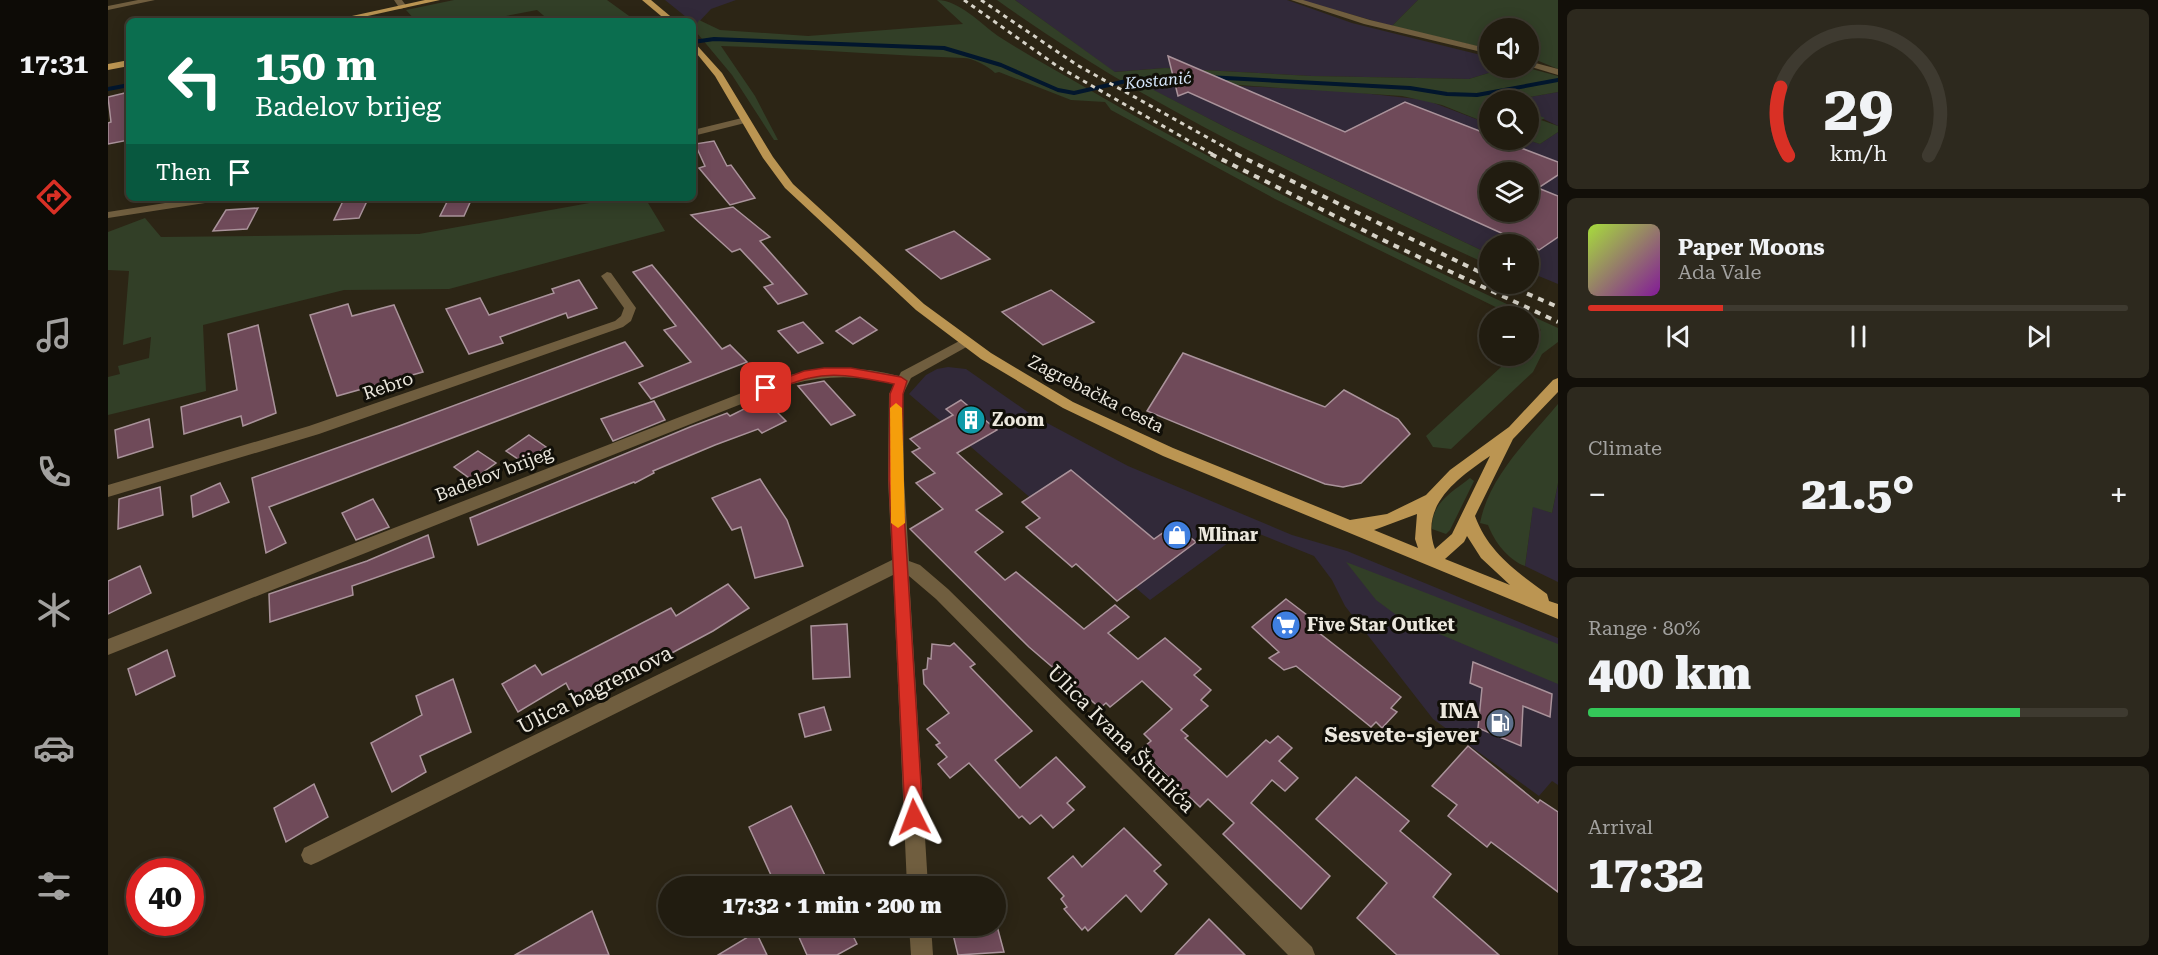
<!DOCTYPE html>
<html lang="en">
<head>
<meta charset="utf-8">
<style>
  :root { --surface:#211c10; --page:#2d291e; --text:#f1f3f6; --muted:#a2a19f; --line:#3e3a30; --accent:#d93025 }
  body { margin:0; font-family:"Roboto Serif",serif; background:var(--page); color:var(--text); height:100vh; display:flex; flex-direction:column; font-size:22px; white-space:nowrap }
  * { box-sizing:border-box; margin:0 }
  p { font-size:20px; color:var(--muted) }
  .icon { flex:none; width:33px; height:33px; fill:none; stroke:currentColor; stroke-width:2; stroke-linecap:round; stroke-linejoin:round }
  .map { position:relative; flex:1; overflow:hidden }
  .details { display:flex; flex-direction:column; gap:9px; padding:9px; background:#120f09; width:600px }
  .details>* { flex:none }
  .top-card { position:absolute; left:18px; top:18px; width:570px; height:183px; border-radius:9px; box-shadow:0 3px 15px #0003,0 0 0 2px var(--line); background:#0b6e4f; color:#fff; overflow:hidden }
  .tools { position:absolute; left:1371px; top:18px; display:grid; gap:12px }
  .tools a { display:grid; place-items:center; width:60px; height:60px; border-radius:50%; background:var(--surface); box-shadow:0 3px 15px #0003,0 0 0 2px var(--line); font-size:30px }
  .speed { position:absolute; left:18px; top:858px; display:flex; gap:12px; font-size:30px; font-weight:700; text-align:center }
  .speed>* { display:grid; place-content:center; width:78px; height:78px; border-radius:50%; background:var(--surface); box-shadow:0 3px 15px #0003,0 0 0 2px var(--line); line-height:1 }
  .speed .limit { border:9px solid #d22; background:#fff; color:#111 }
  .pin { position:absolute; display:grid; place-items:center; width:51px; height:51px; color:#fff; margin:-26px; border-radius:12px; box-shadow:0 3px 9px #0006 }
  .me { position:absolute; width:66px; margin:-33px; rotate:357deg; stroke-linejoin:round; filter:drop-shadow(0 0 4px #0008) }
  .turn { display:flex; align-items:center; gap:21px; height:126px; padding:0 30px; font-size:27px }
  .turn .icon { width:78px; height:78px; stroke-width:2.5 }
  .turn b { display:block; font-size:42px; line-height:51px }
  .then { display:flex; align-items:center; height:57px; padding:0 30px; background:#0003; gap:12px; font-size:22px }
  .big { font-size:45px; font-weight:800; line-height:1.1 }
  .details .tile { flex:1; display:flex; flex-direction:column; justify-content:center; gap:9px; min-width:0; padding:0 21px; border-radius:9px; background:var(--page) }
  .details .dial { align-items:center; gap:0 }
  .dial svg { height:156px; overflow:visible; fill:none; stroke:var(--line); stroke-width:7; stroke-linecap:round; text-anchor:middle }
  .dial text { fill:var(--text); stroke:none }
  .song { display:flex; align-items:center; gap:18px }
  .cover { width:72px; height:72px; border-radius:9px; background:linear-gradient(135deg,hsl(80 70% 55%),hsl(290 70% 35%)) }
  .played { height:6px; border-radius:3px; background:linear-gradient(90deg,var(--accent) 25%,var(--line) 25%) }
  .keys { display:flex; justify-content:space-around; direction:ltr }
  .heat { display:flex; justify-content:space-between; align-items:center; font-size:33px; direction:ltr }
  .charge { height:9px; border-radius:4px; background:linear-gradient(90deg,#34c759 80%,var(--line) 0) }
  .trip { position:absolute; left:550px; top:876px; width:348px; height:60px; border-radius:30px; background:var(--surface); box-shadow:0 3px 15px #0003,0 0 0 2px var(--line); font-weight:800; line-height:60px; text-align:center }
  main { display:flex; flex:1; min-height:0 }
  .tab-bar { display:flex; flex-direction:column; width:108px; justify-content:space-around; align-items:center; background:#0d0b06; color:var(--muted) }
  .tab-bar .icon { width:42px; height:42px }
  .tab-bar .on { color:var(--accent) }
  .tab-bar b { font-size:27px; color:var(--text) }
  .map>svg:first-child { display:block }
  .commercial { fill:#312939; fill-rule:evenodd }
  .green { fill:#323f27 }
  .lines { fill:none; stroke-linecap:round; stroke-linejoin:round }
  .stream { stroke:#02162d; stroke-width:4 }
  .building { fill:#6f4a59; stroke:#aa939b; stroke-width:1.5; fill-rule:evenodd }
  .minor { fill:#705e3f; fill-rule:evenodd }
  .major { fill:#bb9552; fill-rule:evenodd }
  .rail-far1 { stroke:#d6d2c7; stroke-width:3; stroke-dasharray:4.5 4.5; stroke-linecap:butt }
  .rail { stroke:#d6d2c7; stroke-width:4; stroke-dasharray:6 6; stroke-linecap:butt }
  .route { fill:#d93025; stroke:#8d1f18; stroke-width:1.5 }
  .slow { fill:#f59e0b }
  .labels { text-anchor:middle; stroke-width:6; stroke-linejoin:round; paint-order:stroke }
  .far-water-label { font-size:16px; font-style:italic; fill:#d5e6fb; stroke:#110f08 }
  .street-label { font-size:18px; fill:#ebe7dd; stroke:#110f08 }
  .poi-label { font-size:18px; font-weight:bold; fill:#ebe7dd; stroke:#110f08; text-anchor:start }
  .near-street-label { font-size:21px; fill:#ebe7dd; stroke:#110f08 }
  .near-poi-label { font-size:21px; font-weight:bold; fill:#ebe7dd; stroke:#110f08; text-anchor:end }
</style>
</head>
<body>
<main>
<nav class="tab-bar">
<b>17:31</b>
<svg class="icon on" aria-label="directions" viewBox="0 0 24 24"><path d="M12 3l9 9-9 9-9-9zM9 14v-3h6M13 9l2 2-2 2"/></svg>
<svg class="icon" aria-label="music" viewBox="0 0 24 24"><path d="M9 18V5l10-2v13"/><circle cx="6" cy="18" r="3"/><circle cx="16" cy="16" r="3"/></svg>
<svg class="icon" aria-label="phone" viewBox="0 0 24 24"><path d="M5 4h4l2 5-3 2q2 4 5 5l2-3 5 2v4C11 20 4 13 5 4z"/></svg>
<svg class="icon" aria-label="climate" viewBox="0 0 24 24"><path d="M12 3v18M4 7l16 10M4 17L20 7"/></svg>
<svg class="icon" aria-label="car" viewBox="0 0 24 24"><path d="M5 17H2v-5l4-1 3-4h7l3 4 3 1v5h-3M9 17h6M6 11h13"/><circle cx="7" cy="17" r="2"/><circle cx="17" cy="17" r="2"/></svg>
<svg class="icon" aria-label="filters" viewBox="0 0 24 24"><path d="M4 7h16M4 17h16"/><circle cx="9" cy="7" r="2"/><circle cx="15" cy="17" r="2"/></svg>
</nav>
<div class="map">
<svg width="1450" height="955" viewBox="0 0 1450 955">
  <rect width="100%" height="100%" fill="#2c2515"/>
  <g class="commercial">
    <polygon points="557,0 628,0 603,9 588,25"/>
    <polygon points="907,0 1179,0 1244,23 1381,57 1382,68 1397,68 1361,79 1203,76 1057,68 1006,72"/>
    <polygon points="1192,0 1310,0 1284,26"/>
    <path d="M1068,83L1236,91L1318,100L1381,124L1382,140H1420L1432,144L1450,132V284L1421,272L1420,244H1382L1381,254L1123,130L1037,86ZM1382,172H1420V212H1382Z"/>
    <polygon points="1450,92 1450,126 1421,112 1420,100 1404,100"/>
    <polygon points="840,367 858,369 924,415 1020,466 1184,535 1239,551 1450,638 1450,785 1444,781 1431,796 1325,719 1237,606 1224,580 1206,556 1139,529 1042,600 801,394 818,375 829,369"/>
    <polygon points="1450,483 1450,582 1417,566 1425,506 1444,513"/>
  </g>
  <g class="green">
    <polygon points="346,0 499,0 528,21 442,21 429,10 372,21 308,21 298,10"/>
    <path d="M829,0C851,0 873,24 890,36C919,55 951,72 980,89C1132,178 1291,254 1450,328V342L1434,354L1425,372L1343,449L1325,447L1318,436L1405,356H1420L1421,342L1433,330L1421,323L1420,316H1406L1167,199L1003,110L997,102L963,100L891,72L887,73C880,66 865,58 855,58C775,55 693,48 613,46L647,96L670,140H666L624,75L589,33L588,25L591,20L612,30L700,36L855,24Z"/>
    <path d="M889,0H907L1007,72L1057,68L1203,76L1361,79L1397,68H1420L1450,76V92L1404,100H1382L1381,124L1334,105L1294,96L1100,83L1038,86L1123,130L1381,254V265C1212,187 1041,109 889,0Z"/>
    <polygon points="1310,0 1450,0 1450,69 1421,57 1420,28 1382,28 1381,49 1284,26"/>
    <polygon points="1421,112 1437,118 1433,120 1450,126 1450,132 1432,144 1420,140"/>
    <polygon points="509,198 537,198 557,231 341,289 236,290 95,325 98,391 0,415 0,377 12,374 10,366 41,358 43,337 15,345 21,271 0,270 0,232 37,218 53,237 311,234"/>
    <path d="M1450,404V483L1444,513L1425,507L1417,566C1400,560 1386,541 1380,525L1372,523C1381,476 1420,440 1450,404Z"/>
    <path d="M1362,478L1366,481L1342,530L1338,534L1324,529C1323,503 1343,493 1362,478Z"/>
    <polygon points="1238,562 1450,644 1450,684 1291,617 1268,600"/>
  </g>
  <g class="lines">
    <g class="stream">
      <polyline points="585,42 606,39 836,48 893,65 950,90 966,93 1027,79 1073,78"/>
      <polyline points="1099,77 1302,88 1339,94 1369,95 1450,80"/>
      <polyline points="0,89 21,85"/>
    </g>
  </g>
  <g class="building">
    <path d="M1060,56L1237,132L1297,102L1382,135V140H1392L1450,162V175L1430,188L1450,196V237L1431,250L1080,92L1070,96ZM1382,172H1420V212H1382Z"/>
    <polygon points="21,92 21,140 0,144 0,123 3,122 0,97"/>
    <polygon points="606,141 619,166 623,165 647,198 622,205 591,168 597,166 587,144"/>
    <polygon points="341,198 364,198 356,216 332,216"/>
    <polygon points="260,199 251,218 226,220 235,201"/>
    <polygon points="625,207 662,237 652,241 699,294 670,304 656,287 665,284 632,249 624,252 583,215"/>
    <polygon points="150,208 139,229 105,231 118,210"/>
    <polygon points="846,231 882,259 833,279 798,250"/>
    <polygon points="544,265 614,349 622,345 639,362 543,399 531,383 583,362 556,330 568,326 525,272"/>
    <polygon points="471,280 489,308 460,318 458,313 392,337 395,343 361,354 338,309 372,298 381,315 446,293 444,289"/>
    <polygon points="943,290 986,322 935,345 894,312"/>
    <polygon points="240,304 244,316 286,305 315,372 229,396 202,315"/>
    <polygon points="752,317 769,330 745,344 728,331"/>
    <polygon points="695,322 715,343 690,353 670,331"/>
    <polygon points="150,325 168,413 135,426 133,416 76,434 73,407 129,390 120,334"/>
    <polygon points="517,342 535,366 161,507 178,543 158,553 144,478 291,426"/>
    <polygon points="1075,353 1217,407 1236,390 1290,419 1302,434 1253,483 1235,487 1217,484 1039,411"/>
    <polygon points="716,381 747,415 723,425 690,386"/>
    <polygon points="656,399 678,421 654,433 650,429 607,445 545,471 546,473 527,483 526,482 370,545 362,518 582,427 619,413 622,416"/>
    <polygon points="853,400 889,430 849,453 894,494 868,510 895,532 867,552 897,580 908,572 976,629 1007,605 1021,617 1000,633 1030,659 1057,638 1093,669 1086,675 1103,690 1093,700 1100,706 1073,730 1080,736 1077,738 1119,777 1158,740 1162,743 1170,736 1184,748 1171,761 1190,778 1177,791 1164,780 1143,803 1222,876 1193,909 1115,834 1126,823 1100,799 1092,807 1032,750 1043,741 1036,734 1064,709 1034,681 1002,707 998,703 992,708 921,647 802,529 835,509 808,483 827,473 804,452 812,448 802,439 845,415 838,409"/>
    <polygon points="546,401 557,420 505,441 493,419"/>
    <polygon points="41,419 45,447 10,458 7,430"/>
    <polygon points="421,435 438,447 416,463 398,451"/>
    <polygon points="370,451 388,463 364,480 346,467"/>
    <polygon points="963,470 1046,539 1066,525 1088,542 1009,601 968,564 964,567 918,527 932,518 914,502"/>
    <polygon points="652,479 679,520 695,566 647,578 633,527 624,530 604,498"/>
    <polygon points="112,483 121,502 85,517 83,496"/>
    <polygon points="52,487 55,515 10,529 11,499"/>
    <polygon points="265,499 281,527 248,540 234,513"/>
    <polygon points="320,535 326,557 244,586 245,595 162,622 161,594 259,561"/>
    <polygon points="32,566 43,593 0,614 0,581"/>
    <polygon points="620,584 641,608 605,631 547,662 545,659 467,701 458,683 410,712 394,684 427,665 434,675 563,608 568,616"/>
    <polygon points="1178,599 1216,628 1210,632 1293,697 1283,708 1289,712 1274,728 1268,722 1263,727 1188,666 1176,670 1161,658 1171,652 1144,627"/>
    <polygon points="739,624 742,677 705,679 703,626"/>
    <polygon points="846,643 867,664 862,667 924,731 887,760 912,788 948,757 977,787 959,803 966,810 945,828 933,815 922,824 914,816 911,818 861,763 842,778 830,764 839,757 828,745 832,743 819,729 841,713 816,684 815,670 819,669 820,658 823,659 824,644 842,646"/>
    <polygon points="59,650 67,676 28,695 20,669"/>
    <polygon points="1365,662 1444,694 1442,717 1415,706 1413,746 1370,728 1374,688 1362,683"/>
    <polygon points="345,679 363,732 312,756 318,772 284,792 263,743 314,715 308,696"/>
    <polygon points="716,707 723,730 697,737 691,714"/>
    <polygon points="1360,746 1430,803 1432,800 1450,812 1450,892 1383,842 1379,847 1340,816 1349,805 1324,786"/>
    <polygon points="1248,777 1301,821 1292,831 1343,874 1325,897 1391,955 1289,955 1249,918 1279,883 1208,819"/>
    <polygon points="206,784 220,817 178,842 166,808"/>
    <polygon points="683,806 703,846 722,886 668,886 641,827"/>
    <polygon points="1016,828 1053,865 1046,871 1059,884 1033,912 1018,895 980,931 977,927 974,930 956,909 959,907 953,899 956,896 940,878 965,856 974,867"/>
    <polygon points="484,911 501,955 407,955"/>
    <polygon points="1101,919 1137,955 1067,955"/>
    <polygon points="686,926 740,926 749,944 729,955 699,955"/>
    <polygon points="843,926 889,926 896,952 850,955"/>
    <polygon points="648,932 659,955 610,955"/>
  </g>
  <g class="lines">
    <g class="minor">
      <polygon points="30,0 47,0 0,10 0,6"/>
      <polygon points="286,0 294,0 299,7 292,9"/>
      <polygon points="1183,0 1195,0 1262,20 1382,49 1382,54 1256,24"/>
      <polygon points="1420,61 1450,69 1450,75 1420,66"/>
      <polygon points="638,117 641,118 641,122 585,136 585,130"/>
      <polygon points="89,198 115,198 110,201 0,218 0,212"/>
      <polygon points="499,272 503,273 528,308 523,321 515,327 211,434 0,497 0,485 201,426 507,321 513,316 516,308 493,276"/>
      <path d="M857,338L862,339L863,342L862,345L803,378L795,394L796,479L801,561L812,565L840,589L1204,947L1207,955H1180L828,599L801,576L820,886H799L785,575L210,862L203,865L196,862L193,855L196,848L784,560L780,479L781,394L787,384C752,375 718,375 684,384L0,655V639L675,377C714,366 752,366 791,376L793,372Z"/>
      <polygon points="801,926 823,926 825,955 803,955"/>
    </g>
    <g class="major">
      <polygon points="317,0 332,0 237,21 221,21"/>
      <polygon points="534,0 543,0 568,21 559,21"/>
      <path d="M585,41L614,73L665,157L685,184L816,304L883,353L965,402L1065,448L1242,520L1279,514L1318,495L1342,470L1401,427L1445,380L1450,378V392L1405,439L1367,516C1380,552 1409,572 1439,594L1441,601L1450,604V619L1055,456L955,408L873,359L808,310L677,188L655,158L607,76L585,49ZM1382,456L1344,534L1327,549C1311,505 1350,478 1382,456ZM1309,514L1307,539L1310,548L1266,530ZM1359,536L1373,558L1402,585L1337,559L1356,542Z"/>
      <polygon points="21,60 21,66 0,70 0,64"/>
    </g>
    <g class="rail-far1">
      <polyline points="856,0 949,66 1106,155"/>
      <polyline points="873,0 969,65 1131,155"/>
    </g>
    <g class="rail">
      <polyline points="1103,154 1281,243 1450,322"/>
      <polyline points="1128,154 1382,277"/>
      <polyline points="1397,284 1450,307"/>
    </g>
  </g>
  <path class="route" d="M716,368H743L793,377L799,381L795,394L794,479L815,817L813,824L806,826L800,824L797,817L781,479L782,394L786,384C758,379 730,371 702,378C687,381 673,388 658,393L651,388L696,371Z"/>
  <polygon class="slow" points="788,403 794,408 797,523 790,528 783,523 782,408"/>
  <defs>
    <g id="building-disc" transform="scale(1.5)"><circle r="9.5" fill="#0f9aa8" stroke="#110f08"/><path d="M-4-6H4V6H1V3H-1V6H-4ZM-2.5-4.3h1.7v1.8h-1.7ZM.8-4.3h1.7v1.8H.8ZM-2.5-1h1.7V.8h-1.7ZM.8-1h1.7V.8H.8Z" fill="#fff"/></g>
    <g id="shop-disc" transform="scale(1.5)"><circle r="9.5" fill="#3f7fe0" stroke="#110f08"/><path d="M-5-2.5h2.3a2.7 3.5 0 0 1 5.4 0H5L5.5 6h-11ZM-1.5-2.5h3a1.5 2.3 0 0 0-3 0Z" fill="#fff"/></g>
    <g id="supermarket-disc" transform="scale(1.5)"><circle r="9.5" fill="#3f7fe0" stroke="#110f08"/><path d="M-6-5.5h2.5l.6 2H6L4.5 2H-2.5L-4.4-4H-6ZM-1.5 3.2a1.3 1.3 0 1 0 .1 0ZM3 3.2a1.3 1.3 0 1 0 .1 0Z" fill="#fff"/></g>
    <g id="fuel-disc" transform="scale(1.5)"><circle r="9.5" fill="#5c6f8a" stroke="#110f08"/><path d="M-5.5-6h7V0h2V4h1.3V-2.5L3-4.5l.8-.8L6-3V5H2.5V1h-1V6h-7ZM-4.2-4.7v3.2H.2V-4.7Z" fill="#fff"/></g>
  </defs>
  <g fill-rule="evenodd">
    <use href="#building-disc" x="863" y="420"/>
    <use href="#shop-disc" x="1069" y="535"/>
    <use href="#supermarket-disc" x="1178" y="625"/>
    <use href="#fuel-disc" x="1392" y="723"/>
  </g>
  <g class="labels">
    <g class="far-water-label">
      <text transform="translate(1050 80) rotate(-5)" y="6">Kostanić</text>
    </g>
    <g class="street-label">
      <text transform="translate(280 386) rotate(-19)" y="6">Rebro</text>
      <text transform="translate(988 394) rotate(27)" y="6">Zagrebačka cesta</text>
      <text transform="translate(386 474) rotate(-21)" y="6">Badelov brijeg</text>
    </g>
    <g class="poi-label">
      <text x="884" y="426">Zoom</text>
      <text x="1090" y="541">Mlinar</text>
      <text x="1199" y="631">Five Star Outket</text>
    </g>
    <g class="near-street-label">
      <text transform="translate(487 690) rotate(-27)" y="7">Ulica bagremova</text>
      <text transform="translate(1013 739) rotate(45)" y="7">Ulica Ivana Šturlića</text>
    </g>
    <g class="near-poi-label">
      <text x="1371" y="718">INA<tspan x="1371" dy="24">Sesvete-sjever</tspan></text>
    </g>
  </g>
</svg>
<div class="tools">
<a><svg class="icon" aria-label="sound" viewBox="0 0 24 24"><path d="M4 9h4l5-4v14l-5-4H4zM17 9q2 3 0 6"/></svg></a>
<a><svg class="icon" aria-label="search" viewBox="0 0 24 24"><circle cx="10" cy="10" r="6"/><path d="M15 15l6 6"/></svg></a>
<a><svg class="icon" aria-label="layers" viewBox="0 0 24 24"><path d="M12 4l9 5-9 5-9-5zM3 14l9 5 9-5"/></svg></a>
<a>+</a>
<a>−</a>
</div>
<div class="speed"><div class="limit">40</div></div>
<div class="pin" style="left:658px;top:388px;background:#d93025"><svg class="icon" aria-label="arrive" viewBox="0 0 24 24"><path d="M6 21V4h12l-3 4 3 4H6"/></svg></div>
<svg class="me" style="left:806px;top:817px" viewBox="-20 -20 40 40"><path d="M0-17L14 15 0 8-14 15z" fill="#d93025" stroke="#fff" stroke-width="4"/></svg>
<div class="trip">17:32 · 1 min · 200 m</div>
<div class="top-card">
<div class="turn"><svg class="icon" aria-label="left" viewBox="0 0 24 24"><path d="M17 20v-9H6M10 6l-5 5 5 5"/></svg><div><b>150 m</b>Badelov brijeg</div></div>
<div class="then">Then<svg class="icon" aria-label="arrive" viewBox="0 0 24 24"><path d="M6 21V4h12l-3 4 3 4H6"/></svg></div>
</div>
</div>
<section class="details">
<div class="tile dial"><svg viewBox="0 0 100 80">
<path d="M14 69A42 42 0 1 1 86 69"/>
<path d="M14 69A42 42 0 0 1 10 34" stroke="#d93025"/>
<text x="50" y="56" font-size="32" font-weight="700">29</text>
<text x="50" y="72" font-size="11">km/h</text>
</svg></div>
<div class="tile">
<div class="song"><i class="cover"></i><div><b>Paper Moons</b><p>Ada Vale</p></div></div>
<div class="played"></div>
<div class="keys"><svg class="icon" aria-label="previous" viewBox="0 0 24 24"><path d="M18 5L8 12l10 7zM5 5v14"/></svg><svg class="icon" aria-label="pause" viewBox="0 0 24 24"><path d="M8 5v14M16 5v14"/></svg><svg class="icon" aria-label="next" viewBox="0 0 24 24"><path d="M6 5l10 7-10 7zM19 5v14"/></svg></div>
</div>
<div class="tile"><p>Climate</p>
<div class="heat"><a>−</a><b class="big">21.5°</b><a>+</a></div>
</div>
<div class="tile"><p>Range · 80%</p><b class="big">400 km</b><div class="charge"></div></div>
<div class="tile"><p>Arrival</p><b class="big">17:32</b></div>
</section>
</main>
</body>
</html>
